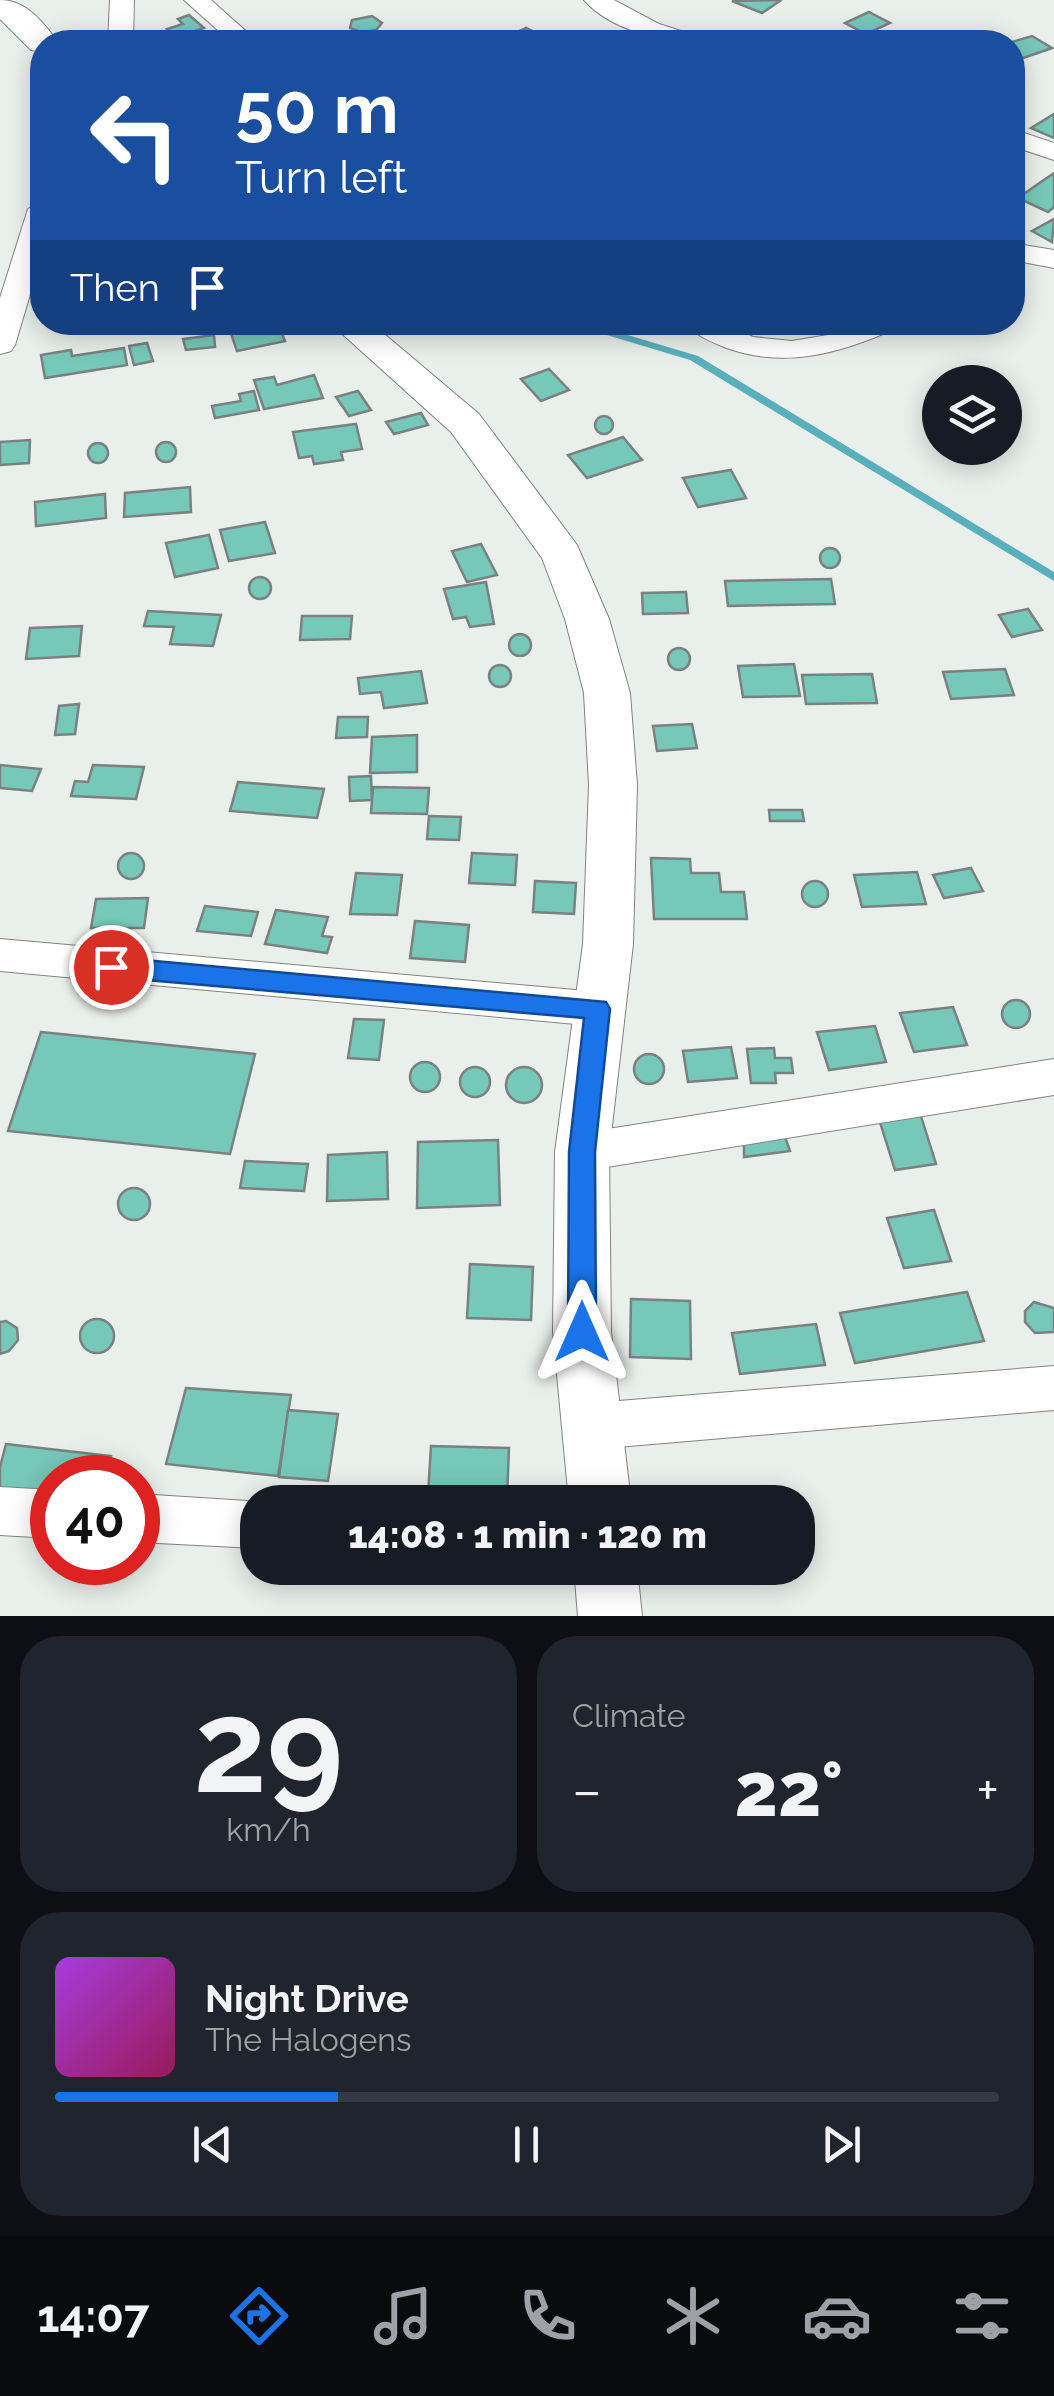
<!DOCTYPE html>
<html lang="en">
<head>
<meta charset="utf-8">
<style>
  :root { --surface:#171b24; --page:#20242c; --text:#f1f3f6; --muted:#9ea1a6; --line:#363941; --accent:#1a73e8 }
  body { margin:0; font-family:Raleway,sans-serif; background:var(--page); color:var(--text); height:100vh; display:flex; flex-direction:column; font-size:38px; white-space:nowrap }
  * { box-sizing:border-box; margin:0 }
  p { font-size:32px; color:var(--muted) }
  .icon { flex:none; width:55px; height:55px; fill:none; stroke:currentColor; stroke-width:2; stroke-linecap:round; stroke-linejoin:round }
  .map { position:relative; height:1616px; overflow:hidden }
  .details { display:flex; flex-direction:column; gap:20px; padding:20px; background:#0d0f14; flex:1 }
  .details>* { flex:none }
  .banner { position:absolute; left:30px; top:30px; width:995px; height:305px; border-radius:40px; box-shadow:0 5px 25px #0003; background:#1a4fa0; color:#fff; overflow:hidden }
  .tools { position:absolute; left:922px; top:365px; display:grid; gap:20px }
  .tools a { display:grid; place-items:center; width:100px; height:100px; border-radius:50%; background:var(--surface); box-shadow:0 5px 25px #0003; font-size:50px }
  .speed { position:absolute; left:30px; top:1455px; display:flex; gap:20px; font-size:50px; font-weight:700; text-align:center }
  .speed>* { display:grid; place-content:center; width:130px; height:130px; border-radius:50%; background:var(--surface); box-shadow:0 5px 25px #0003; line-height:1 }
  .speed .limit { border:15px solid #d22; background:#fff; color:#111 }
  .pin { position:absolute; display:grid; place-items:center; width:85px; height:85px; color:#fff; margin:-42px; border:5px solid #fff; border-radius:50%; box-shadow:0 2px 10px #0007 }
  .me { position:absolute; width:110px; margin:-55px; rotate:0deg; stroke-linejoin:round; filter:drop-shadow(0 0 8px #0008) }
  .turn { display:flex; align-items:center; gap:35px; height:210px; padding:0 40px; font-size:45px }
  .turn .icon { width:130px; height:130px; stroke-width:2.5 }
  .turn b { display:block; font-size:70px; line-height:85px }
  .then { display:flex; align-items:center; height:95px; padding:0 40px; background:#0003; gap:20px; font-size:38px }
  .big { font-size:75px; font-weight:800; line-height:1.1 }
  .details .widget { flex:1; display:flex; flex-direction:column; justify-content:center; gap:15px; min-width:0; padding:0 35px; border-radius:40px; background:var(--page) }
  .details .dial { align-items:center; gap:0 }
  .dial b { font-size:130px; line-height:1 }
  .song { display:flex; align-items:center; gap:30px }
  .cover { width:120px; height:120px; border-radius:15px; background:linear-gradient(135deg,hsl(280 70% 55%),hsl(330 70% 35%)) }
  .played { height:10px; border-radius:5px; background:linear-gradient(90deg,var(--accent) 30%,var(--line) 30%) }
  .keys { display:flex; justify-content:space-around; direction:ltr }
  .heat { display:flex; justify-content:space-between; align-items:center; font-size:55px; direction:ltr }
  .details .tiles { flex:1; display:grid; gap:20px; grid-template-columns:1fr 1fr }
  .widget:last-child { grid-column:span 2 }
  .trip { position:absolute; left:240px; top:1485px; width:575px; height:100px; border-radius:40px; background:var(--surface); box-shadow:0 5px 25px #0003; font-weight:800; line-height:100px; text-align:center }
  .tab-bar { display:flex; height:160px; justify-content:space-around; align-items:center; background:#090b0e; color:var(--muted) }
  .tab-bar .icon { width:70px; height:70px }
  .tab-bar .selected { color:var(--accent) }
  .tab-bar b { font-size:45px; color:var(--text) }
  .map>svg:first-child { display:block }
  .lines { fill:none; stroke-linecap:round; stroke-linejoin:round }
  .stream { fill:#5aafbc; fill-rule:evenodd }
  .building { fill:#76c9b9; stroke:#7b8180; stroke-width:2.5 }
  .minor-casing { stroke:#808481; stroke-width:2 }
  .tertiary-casing { stroke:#808481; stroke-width:2 }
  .minor { fill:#fff; fill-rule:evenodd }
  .tertiary { fill:#fff; fill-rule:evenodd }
  .route { fill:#1a73e8; stroke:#114b97; stroke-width:2.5 }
</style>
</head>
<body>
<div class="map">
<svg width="1054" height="1616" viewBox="0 0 1054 1616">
  <rect width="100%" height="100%" fill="#e9efeb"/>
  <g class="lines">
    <polygon class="stream" points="594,325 698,356 1054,572 1054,581 690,360 590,330 589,328"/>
  </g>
  <g class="building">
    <polygon points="777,0 780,1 762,13 732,1"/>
    <polygon points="869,12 890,23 866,34 845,23"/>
    <polygon points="189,15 204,28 176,37 167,29 183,24 178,19"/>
    <polygon points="372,16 382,23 376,30 361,32 350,28 352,20"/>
    <polygon points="526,28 545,37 534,42 500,40"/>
    <polygon points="1032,36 1052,48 1023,58 1012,51 1012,42"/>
    <polygon points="1054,114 1054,138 1031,128"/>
    <polygon points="1054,173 1054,207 1048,212 1018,198"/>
    <polygon points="1054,219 1052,242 1032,231"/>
    <polygon points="261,322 277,322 285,341 237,351 229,328"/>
    <polygon points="214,335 215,347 186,350 183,339"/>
    <polygon points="147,343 153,361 134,365 129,346"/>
    <polygon points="124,348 127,365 45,378 41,355 71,350 72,356"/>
    <polygon points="549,369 569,390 541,401 521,379"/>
    <polygon points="314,375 323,398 264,409 254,380 274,377 277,385"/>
    <polygon points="254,391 259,410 215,418 212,406 241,401 239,394"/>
    <polygon points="358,391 371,410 349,416 336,397"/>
    <polygon points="421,413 428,425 394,434 386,422"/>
    <circle cx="604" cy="425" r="9"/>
    <polygon points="356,424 362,449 341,452 343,460 314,464 312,456 299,458 293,432"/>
    <polygon points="623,437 642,460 587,478 568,455"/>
    <polygon points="30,440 29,463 0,465 0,442"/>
    <circle cx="166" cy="452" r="10"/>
    <circle cx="98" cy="453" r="10"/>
    <polygon points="731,470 746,498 698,507 683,478"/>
    <polygon points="190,487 191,512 124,517 125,493"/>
    <polygon points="105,494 106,518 36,526 35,502"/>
    <polygon points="265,522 275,553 229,561 220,530"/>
    <polygon points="209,535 218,568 175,577 166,543"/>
    <polygon points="481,544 497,575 467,582 452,551"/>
    <circle cx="830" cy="558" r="10"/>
    <circle cx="260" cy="588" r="11"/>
    <polygon points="831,579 835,604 728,606 725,581"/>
    <polygon points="486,582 494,624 470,627 466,617 453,619 444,589"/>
    <polygon points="686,592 688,613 643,614 642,593"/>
    <polygon points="1028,609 1042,630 1012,637 999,615"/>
    <polygon points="148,611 221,615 213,646 170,644 174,627 144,626"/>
    <polygon points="302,616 352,616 350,639 300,640"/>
    <polygon points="82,626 79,656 26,659 30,628"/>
    <circle cx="520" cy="645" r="11"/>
    <circle cx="679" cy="659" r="11"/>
    <polygon points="794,664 800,696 743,697 738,666"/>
    <circle cx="500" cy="676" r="11"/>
    <polygon points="1005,669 1014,695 951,699 943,672"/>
    <polygon points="421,671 427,703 384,708 381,692 360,694 358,678"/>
    <polygon points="872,674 877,703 806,704 802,675"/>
    <polygon points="79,704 75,734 55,735 59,706"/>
    <polygon points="338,717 368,717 367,737 336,738"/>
    <polygon points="692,724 697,748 657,751 653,726"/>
    <polygon points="417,735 417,772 370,773 372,737"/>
    <polygon points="0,765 41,769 32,791 0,788"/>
    <polygon points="93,765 144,767 136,799 71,796 75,781 88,782"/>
    <polygon points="371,776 372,800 350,801 349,777"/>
    <polygon points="238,782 324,789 317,818 230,811"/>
    <polygon points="373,787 429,788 427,814 371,813"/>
    <polygon points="769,810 802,810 804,821 770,821"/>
    <polygon points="429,816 461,817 459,840 427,839"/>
    <polygon points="472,853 517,855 515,885 469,883"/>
    <circle cx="131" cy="866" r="13"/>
    <polygon points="651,858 690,859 691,873 719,873 721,892 744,892 747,919 654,919"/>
    <polygon points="971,868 983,891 944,898 933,875"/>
    <polygon points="917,872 926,904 862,907 854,875"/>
    <polygon points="356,873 402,875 397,915 350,914"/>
    <circle cx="815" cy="894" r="13"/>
    <polygon points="535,881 576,883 574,914 533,912"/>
    <polygon points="148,898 144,928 91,928 96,899"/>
    <polygon points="205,906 258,912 251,936 197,931"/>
    <polygon points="276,910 328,917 322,936 332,937 327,953 265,944"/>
    <polygon points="415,921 469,925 465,962 410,958"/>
    <circle cx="1016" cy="1014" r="14"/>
    <polygon points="953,1007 967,1045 914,1052 900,1013"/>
    <polygon points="354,1019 384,1020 379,1060 348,1058"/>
    <polygon points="875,1026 886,1062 829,1070 817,1032"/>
    <polygon points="41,1032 255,1054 230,1154 8,1131"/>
    <polygon points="731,1047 737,1078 688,1082 683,1051"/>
    <polygon points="774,1048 775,1058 791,1058 793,1073 775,1073 776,1083 751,1083 747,1049"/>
    <circle cx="649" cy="1069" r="15"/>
    <circle cx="425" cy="1077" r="15"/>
    <circle cx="524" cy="1085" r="18"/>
    <circle cx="475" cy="1082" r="15"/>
    <polygon points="920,1113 936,1164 895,1170 879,1119"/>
    <polygon points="780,1123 790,1151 744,1157 744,1129"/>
    <polygon points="498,1140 500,1205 417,1208 418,1142"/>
    <polygon points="387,1152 388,1199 327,1201 328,1155"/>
    <polygon points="245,1161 308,1164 304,1191 240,1188"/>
    <circle cx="134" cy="1204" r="16"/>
    <polygon points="934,1210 951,1261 904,1268 887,1218"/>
    <polygon points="470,1264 533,1267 531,1320 467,1318"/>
    <polygon points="967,1292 984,1341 855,1363 840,1313"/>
    <polygon points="631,1299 690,1301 691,1359 630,1357"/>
    <polygon points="1034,1302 1054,1308 1054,1332 1035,1333 1025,1322 1025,1311"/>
    <circle cx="97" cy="1336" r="17"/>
    <polygon points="6,1321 17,1328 18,1340 9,1351 0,1354 0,1322"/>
    <polygon points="816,1324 825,1365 740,1374 732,1333"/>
    <polygon points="186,1388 291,1395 278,1476 166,1464"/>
    <polygon points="288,1410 338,1414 328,1481 279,1477"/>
    <polygon points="6,1444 111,1456 106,1478 52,1478 52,1501 0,1496 0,1467"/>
    <polygon points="431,1446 509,1448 507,1498 428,1495"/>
  </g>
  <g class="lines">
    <g class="minor-casing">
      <g id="minor">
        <polygon points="110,0 134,0 133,42 108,42"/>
        <polygon points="184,0 211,0 258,42 231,42"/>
        <path d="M584,0H614L659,24L700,37L704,42C666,44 610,30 584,0Z"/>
        <polygon points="1012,129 1054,143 1054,160 1012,146"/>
        <polygon points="42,201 42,254 15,345 11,351 0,354 0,298 28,209"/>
        <polygon points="1012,243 1054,250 1054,268 1012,260"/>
        <path d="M685,322H721L753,337L792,341L828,335L861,322H901L897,328C841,353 784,370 724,347C710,341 694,335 685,322Z"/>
        <polygon points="0,939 598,992 612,997 618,1009 612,1021 598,1026 0,971"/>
        <polygon points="1054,1059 1054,1095 582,1171 567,1165 560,1152 567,1139 582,1133"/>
        <polygon points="1054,1366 1054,1410 594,1449 577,1442 570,1426 577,1410 594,1403"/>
        <polygon points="0,1487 52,1490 52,1538 0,1535"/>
        <polygon points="138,1494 265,1502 258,1502 258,1548 138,1542"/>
      </g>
    </g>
    <g class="tertiary-casing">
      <g id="tertiary">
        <path d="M0,0C26,0 43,22 58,42H42V52L31,50L0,19Z"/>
        <polygon points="329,322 370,322 479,414 577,545 609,619 630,693 637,785 633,944 609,1152 611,1332 631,1502 569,1502 553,1332 555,1152 583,944 589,785 584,693 565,619 542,558 451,432"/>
        <polygon points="574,1568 637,1568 642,1616 578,1616"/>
      </g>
    </g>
    <use href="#minor" class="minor"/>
    <use href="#tertiary" class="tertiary"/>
  </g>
  <polygon class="route" points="111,957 606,1002 610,1009 595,1152 596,1332 592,1341 582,1345 572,1341 568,1332 569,1152 584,1018 111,977 102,974 99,967 102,960"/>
</svg>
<div class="tools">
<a><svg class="icon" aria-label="layers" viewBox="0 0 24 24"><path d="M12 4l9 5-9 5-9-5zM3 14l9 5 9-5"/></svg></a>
</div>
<div class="speed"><div class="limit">40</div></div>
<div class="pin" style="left:111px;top:967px;background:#d93025"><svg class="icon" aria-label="arrive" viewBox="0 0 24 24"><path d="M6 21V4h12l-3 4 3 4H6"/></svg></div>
<svg class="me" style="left:582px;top:1332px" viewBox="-20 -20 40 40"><path d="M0-17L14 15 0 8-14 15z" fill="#1a73e8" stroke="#fff" stroke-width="4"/></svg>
<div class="trip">14:08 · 1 min · 120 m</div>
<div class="banner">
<div class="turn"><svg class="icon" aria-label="left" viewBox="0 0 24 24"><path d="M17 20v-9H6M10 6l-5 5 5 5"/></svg><div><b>50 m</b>Turn left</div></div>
<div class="then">Then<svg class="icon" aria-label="arrive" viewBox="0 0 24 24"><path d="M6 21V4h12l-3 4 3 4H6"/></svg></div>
</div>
</div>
<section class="details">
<div class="tiles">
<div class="widget dial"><b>29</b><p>km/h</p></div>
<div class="widget"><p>Climate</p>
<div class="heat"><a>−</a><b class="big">22°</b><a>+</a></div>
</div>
<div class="widget">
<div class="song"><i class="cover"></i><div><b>Night Drive</b><p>The Halogens</p></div></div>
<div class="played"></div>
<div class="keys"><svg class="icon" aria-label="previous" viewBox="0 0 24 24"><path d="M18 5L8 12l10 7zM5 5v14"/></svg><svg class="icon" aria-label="pause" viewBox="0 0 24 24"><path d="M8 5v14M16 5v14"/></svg><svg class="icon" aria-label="next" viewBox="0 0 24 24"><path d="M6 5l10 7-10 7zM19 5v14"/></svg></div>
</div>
</div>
</section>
<nav class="tab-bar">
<b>14:07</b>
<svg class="icon selected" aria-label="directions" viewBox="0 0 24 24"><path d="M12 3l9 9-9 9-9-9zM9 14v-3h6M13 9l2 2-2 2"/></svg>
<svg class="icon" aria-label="music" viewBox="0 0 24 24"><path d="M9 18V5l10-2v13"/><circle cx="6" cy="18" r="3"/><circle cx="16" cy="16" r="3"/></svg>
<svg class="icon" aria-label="phone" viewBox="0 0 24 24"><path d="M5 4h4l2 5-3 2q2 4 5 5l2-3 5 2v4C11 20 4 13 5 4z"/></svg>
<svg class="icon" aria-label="climate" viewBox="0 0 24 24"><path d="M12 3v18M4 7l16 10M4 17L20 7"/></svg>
<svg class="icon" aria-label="car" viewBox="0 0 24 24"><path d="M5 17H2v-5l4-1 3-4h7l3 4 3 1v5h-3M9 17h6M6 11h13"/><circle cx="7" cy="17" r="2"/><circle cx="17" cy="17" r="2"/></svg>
<svg class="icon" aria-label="filters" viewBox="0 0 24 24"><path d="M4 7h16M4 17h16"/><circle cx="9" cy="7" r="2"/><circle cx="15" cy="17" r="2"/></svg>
</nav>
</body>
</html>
